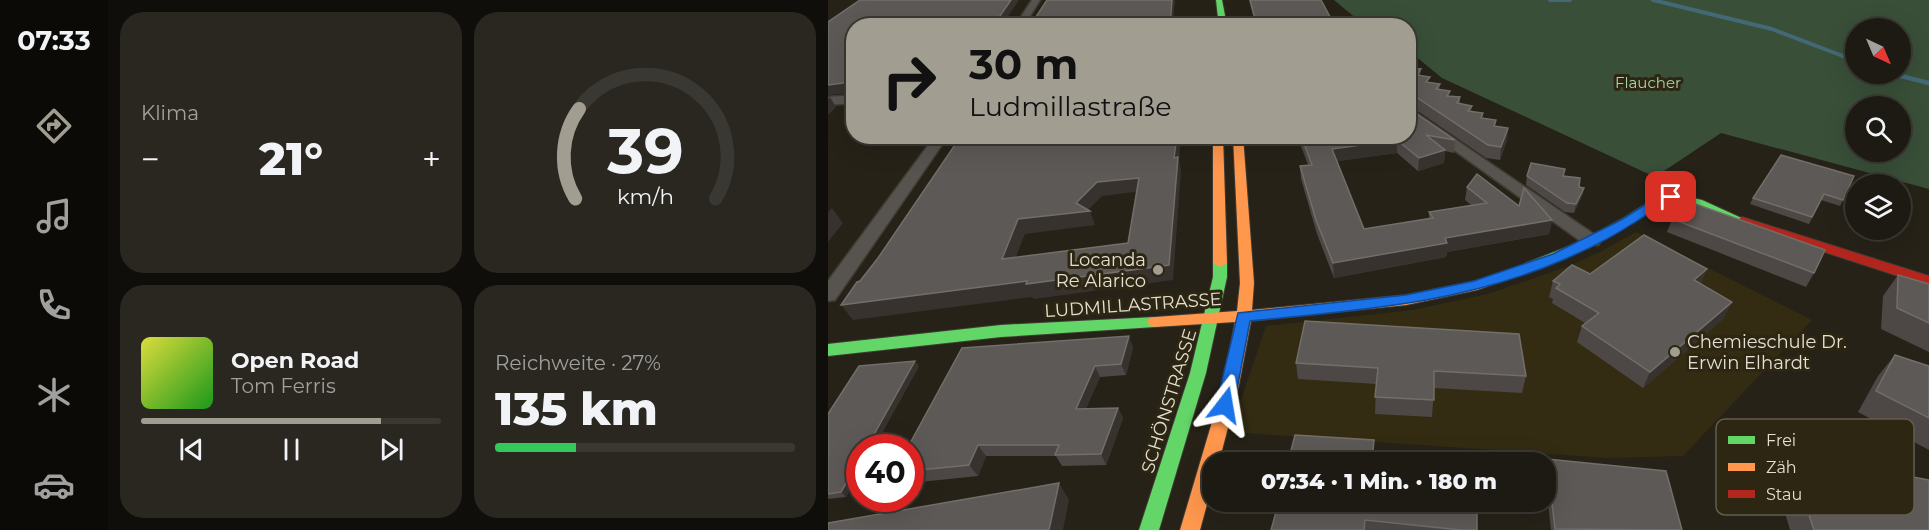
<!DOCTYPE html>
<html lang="de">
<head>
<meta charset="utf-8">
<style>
  :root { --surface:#1c1a12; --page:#292720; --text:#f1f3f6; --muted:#a0a19f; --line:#3a3832; --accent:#a19d91 }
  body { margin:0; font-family:Montserrat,sans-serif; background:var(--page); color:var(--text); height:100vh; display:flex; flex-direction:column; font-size:22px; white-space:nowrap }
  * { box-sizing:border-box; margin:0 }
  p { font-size:20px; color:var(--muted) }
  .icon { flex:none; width:33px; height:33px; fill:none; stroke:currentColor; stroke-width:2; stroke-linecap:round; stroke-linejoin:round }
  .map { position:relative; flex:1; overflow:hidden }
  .drawer { display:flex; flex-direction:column; gap:12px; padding:12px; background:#0f0e0a; width:720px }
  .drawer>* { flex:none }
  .guide { position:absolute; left:18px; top:18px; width:570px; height:126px; border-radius:24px; box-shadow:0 6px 24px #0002,0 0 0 2px var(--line); background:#a19d91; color:#111; overflow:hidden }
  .needle { width:39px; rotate:136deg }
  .buttons { position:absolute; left:1017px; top:18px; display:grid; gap:12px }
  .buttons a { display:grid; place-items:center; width:66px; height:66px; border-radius:50%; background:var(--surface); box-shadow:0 6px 24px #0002,0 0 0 2px var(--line); font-size:30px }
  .speed { position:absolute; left:18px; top:434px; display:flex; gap:12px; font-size:30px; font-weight:700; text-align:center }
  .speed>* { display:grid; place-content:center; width:78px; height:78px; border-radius:50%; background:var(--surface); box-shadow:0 6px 24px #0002,0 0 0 2px var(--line); line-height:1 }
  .speed .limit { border:9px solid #d22; background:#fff; color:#111 }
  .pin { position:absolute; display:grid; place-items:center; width:51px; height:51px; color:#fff; margin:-26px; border-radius:12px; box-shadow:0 3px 9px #0006 }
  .me { position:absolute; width:66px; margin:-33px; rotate:14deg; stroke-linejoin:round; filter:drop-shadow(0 0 4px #0008) }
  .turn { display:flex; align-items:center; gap:21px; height:126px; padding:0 24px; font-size:27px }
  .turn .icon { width:78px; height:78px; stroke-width:2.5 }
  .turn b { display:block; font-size:42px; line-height:51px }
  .big { font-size:45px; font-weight:800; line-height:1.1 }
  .drawer .tile { flex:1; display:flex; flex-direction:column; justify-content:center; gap:9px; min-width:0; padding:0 21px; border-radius:24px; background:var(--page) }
  .drawer .dial { align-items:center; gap:0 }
  .dial svg { height:156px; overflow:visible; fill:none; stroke:var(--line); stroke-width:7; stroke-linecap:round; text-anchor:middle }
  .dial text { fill:var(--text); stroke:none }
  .song { display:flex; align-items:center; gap:18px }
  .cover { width:72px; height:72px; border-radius:9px; background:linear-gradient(135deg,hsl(60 70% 55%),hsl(120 70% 35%)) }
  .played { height:6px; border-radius:3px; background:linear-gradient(90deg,var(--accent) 80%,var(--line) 80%) }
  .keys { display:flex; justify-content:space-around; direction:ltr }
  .heat { display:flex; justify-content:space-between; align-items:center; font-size:33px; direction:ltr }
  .charge { height:9px; border-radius:4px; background:linear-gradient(90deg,#34c759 27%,var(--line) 0) }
  .drawer .tiles { flex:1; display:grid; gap:12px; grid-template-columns:repeat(2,1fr) }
  .trip { position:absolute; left:374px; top:452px; width:354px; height:60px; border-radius:24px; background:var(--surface); box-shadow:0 6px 24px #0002,0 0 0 2px var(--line); font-weight:800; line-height:60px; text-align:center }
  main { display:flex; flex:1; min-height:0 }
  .menu { display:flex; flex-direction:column; width:108px; justify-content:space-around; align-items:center; background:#0b0a07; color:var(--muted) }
  .menu .icon { width:42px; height:42px }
  .menu .on { color:var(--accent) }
  .menu b { font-size:27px; color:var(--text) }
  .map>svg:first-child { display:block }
  .built { fill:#332b12 }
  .green { fill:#394f38; fill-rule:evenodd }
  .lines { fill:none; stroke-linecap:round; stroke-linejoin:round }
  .stream-far1 { stroke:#426975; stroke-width:4 }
  .stream { stroke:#426975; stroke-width:4.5 }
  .street-casing { stroke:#403c33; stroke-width:3 }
  .fast-casing { stroke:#403c33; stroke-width:2 }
  .slow-casing { stroke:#403c33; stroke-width:2 }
  .jam-casing { stroke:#403c33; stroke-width:2 }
  .street { fill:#575450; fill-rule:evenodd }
  .fast { fill:#63d668; fill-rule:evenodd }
  .slow { fill:#ff974d; fill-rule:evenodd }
  .jam { fill:#b3261e; fill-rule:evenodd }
  .wall { fill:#4d4846 }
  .shaded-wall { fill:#37322e }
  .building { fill:#5d5956; stroke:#726e69; stroke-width:1.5; fill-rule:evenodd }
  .route { fill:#1a73e8; stroke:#114b97; stroke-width:1.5 }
  .poi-dot { fill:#a19d91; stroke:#2c2612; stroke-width:2 }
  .labels { text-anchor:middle; stroke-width:6; stroke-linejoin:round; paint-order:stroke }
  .far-park-label { font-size:15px; fill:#a6d7a7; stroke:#2c2612 }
  .poi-label { font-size:18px; fill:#e3dfd2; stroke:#2c2612; text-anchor:end }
  .street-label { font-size:18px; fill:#e3dfd2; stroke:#2c2612 }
  .key { fill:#2c2612; stroke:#635e4c; stroke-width:1.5 }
  .key-label { font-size:16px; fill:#e3dfd2 }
</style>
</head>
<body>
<main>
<nav class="menu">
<b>07:33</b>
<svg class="icon on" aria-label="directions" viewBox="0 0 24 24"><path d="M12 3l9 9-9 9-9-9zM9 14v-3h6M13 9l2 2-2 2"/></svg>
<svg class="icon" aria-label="music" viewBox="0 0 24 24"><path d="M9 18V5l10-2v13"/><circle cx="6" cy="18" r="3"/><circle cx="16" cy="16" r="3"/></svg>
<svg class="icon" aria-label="phone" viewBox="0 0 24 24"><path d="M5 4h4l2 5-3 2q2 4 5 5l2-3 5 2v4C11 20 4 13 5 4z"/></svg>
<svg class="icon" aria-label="climate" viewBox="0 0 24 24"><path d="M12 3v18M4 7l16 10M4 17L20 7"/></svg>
<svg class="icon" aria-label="car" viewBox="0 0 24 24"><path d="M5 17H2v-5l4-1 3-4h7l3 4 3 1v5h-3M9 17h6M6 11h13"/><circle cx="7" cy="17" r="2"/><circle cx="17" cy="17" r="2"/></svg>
</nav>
<section class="drawer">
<div class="tiles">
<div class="tile"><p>Klima</p>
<div class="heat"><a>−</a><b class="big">21°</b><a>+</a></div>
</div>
<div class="tile dial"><svg viewBox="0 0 100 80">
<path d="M14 69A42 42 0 1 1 86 69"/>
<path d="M14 69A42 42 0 0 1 16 23" stroke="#a19d91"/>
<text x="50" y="56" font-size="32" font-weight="700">39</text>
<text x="50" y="72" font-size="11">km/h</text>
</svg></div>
<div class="tile">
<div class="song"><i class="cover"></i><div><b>Open Road</b><p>Tom Ferris</p></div></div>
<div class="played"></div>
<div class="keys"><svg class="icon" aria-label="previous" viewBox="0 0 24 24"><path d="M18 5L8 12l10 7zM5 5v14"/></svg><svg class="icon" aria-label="pause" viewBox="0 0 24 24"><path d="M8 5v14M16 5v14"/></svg><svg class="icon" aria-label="next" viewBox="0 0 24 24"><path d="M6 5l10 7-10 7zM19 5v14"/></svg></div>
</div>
<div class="tile"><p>Reichweite · 27%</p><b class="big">135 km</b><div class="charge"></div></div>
</div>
</section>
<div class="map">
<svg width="1101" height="530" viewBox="0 0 1101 530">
  <rect width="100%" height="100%" fill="#262218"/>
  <polygon class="built" points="808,232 984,320 855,456 780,458 402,432 438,326 585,310 660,294 741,266 776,250"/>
  <path class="green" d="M506,0H1101V189L893,133L827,177L614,78L581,51L580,26L536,25ZM1028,28H1072V74H1028ZM1028,106H1072V152H1028Z"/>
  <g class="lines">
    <g class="stream-far1">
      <polyline points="722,0 742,0"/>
      <polyline points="825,0 944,29 1028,61"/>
    </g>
    <polyline class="stream" points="1065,74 1101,83"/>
    <g class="street-casing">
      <g id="street">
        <polygon points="204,0 212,0 196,26 187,26"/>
        <polygon points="26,95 26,103 0,105 0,97"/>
        <polygon points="580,107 770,237 773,241 770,245 758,245 580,117"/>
        <polygon points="107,136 120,136 7,300 0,301 0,281"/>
      </g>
    </g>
    <g class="fast-casing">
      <g id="fast">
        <polygon points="388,0 394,0 399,26 391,26"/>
        <polygon points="844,193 874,200 920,221 914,225 910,224 866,205 841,201 763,247 703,270 696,266 698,263 754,241 794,219 827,198"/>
        <polygon points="392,259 399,263 399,277 378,373 331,530 311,530 362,373 385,277 385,263"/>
        <polygon points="327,317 332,318 335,322 332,326 327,327 173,337 0,356 0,344 173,325"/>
      </g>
    </g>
    <g class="slow-casing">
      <g id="slow">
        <polygon points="385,136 395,136 399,263 392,267 385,263"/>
        <polygon points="405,136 415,136 426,283 424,310 578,295 647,281 703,262 710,266 708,269 649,290 578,305 423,321 411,385 391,462 384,462 384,486 372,530 352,530 395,385 407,322 327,327 322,326 319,322 322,318 327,317 409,311 412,283"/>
      </g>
    </g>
    <g class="jam-casing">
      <polygon id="jam" points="914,217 1101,276 1101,286 910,224 908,221"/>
    </g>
    <use href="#street" class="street"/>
    <use href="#fast" class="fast"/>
    <use href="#slow" class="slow"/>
    <use href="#jam" class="jam"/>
  </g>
  <g class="wall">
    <polygon points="421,0 493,0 507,26 428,26"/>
    <polygon points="580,68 593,69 592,76 602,83 612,84 611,90 621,96 632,97 632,104 644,106 643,111 655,113 654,118 668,120 667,126 680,128 679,140 672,160 658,158 581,105"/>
    <polygon points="580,108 627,140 626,153 617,151 616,163 590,171 569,153 509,161 536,229 601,218 601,212 643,205 637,200 639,187 691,206 724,220 721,234 619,252 618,257 506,278 489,234 473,179 472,166 480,165 470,138 460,139 459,136 580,136"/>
    <polygon points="953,155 1015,200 1012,206 993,200 981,224 922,204 925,198"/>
    <polygon points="699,176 735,176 751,187 756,188 754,196 746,213 737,212 698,185"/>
    <polygon points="844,219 986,273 978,287 839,232"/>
    <polygon points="879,269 872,284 896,318 815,388 749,342 754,326 757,323 724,303 725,299 721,297 725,281 762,274"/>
    <polygon points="1070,275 1101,284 1101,352 1053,329 1055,296"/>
    <polygon points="305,347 298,375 272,377 258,408 290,408 295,418 278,465 234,466 228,456 158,456 150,476 82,483 82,447"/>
    <polygon points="1067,355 1101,366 1101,450 1030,412 1050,376"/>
    <polygon points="468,363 698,376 694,393 606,388 604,417 547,414 548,384 470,379"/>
    <polygon points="91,366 46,447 32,447 32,473 18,497 0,499 0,414"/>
    <polygon points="961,454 1101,530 962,530 946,475"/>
    <polygon points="719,459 854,530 723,530 717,475 717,467"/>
    <polygon points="451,501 649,530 443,530"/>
  </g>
  <g class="shaded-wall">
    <polygon points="183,0 191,0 174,26 165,26"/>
    <polygon points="344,0 347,0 345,26 342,26"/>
    <polygon points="26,74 26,89 21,93 0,95 0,85"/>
    <polygon points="2,97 8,107 0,115 0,99"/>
    <polygon points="680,128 679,140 672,160 673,147"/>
    <polygon points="349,136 353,136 351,160 353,171 345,280 206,299 204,297 25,320 13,305 199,281 341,265 346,158"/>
    <polygon points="459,136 470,136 470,138 460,139"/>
    <polygon points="569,140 569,153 505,162 504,149"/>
    <polygon points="617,150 616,163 590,171 591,158"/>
    <polygon points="311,178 315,191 274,196 259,211 262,211 267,225 197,234 181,274 174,259 190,219 248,203 269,182"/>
    <polygon points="756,188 754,196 746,213 748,204"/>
    <polygon points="4,208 15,223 0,242 0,212"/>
    <polygon points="724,220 721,234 619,252 618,257 506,278 505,263 617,238"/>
    <polygon points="879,269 871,285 866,280"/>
    <polygon points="904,302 896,318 815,388 822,372"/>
    <polygon points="301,336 305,347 298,375 293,364"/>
    <polygon points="87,361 91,366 46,447 39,447"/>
    <polygon points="267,366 272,377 253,420 248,409"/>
    <polygon points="290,408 295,418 278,465 273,454"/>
    <polygon points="150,445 158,456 150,476 141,465"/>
    <polygon points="32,460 32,473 18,497 13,492"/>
    <polygon points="231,483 241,500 235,530 221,530"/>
  </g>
  <g class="building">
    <polygon points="32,0 183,0 165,26 26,26 26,74 15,83 0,85 0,22"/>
    <polygon points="219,0 344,0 342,26 202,26"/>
    <polygon points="422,0 493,0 507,26 429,26"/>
    <polygon points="580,68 593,69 589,75 602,77 598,82 612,84 608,89 622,91 619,96 632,97 629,103 644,106 640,111 655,113 653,118 668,120 666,126 680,128 673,147 660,145 582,93 580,93"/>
    <polygon points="580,108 627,140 598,135 617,150 591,158 569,140 504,149 536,229 605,218 601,212 659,203 639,187 649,174 691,206 696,188 724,220 617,238 619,243 505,263 488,220 472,166 484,165 473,136 580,136"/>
    <path d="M133,136H349L346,158L350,157L341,265L198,284L199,281L13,305L29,282L32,281L50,258ZM311,178L300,243L174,259L190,219L262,211L248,203L269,182Z"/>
    <polygon points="953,155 1026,176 1015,200 996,194 984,217 925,198"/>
    <polygon points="703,163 737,169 735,176 752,178 751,187 756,188 748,204 739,203 699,176"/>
    <polygon points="859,201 997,250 986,273 844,219"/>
    <polygon points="816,235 879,269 866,280 904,302 822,372 754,326 771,313 728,288 732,284 725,281 744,265 762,274"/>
    <polygon points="1070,275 1101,284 1101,323 1069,308"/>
    <polygon points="477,321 691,334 698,376 606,371 606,400 547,397 550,368 468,363"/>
    <polygon points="301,336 293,364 267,366 248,409 290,408 273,454 227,455 231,445 150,445 141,465 82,471 82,447 80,447 134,348"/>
    <polygon points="1067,355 1101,366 1101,418 1048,391"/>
    <polygon points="87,361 39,447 32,447 32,460 13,492 0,494 0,414 31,366"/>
    <polygon points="467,435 546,440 545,451 649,460 649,462 460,462"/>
    <polygon points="961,454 1101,480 1101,530 986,530"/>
    <polygon points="719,459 838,471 854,530 727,529"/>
    <polygon points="231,483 221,530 0,530 0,523"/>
    <polygon points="451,501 649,501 649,530 633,530 537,520 536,530 443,530"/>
  </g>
  <path class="route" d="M843,194L849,197L847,200C831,204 818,216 804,224C783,238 758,250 735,260C632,304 531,310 422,321L406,405L403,410L397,412L391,410L388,405L410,313L578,295L646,281L725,254L793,220L828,198Z"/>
  <g class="poi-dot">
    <circle cx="330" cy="270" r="6"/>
    <circle cx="847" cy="352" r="6"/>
  </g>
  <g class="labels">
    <g class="far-park-label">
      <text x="820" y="88">Flaucher</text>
    </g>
    <g class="poi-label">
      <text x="318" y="266">Locanda<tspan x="318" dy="21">Re Alarico</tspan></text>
      <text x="859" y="348" text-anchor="start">Chemieschule Dr.<tspan x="859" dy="21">Erwin Elhardt</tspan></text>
    </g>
    <g class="street-label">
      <text transform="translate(305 305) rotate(-4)" y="6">LUDMILLASTRASSE</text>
      <text transform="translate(341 401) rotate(-73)" y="6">SCHÖNSTRASSE</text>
    </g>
  </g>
  <rect x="888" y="419" width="198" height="96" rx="9" class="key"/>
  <rect x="900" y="436" width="27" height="8" fill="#63d668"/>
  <rect x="900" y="463" width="27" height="8" fill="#ff974d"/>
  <rect x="900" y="490" width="27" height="8" fill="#b3261e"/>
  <g class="key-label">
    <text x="938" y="446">Frei</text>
    <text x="938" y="473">Zäh</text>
    <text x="938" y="500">Stau</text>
  </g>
</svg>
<div class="buttons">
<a><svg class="needle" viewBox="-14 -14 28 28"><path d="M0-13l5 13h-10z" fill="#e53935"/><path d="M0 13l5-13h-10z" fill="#a0a19f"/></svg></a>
<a><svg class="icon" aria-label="search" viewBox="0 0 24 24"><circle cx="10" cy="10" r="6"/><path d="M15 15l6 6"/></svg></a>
<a><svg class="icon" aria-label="layers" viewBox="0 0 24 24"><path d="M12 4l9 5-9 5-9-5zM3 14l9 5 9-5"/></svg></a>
</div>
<div class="speed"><div class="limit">40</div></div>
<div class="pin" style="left:843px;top:197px;background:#d93025"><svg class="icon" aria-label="arrive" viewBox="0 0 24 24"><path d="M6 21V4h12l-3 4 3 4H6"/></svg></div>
<svg class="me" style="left:397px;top:405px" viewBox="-20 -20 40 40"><path d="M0-17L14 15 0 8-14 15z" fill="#1a73e8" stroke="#fff" stroke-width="4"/></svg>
<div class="trip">07:34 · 1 Min. · 180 m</div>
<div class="guide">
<div class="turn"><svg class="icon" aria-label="right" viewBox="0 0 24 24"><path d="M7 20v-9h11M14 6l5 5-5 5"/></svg><div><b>30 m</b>Ludmillastraße</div></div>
</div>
</div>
</main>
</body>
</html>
